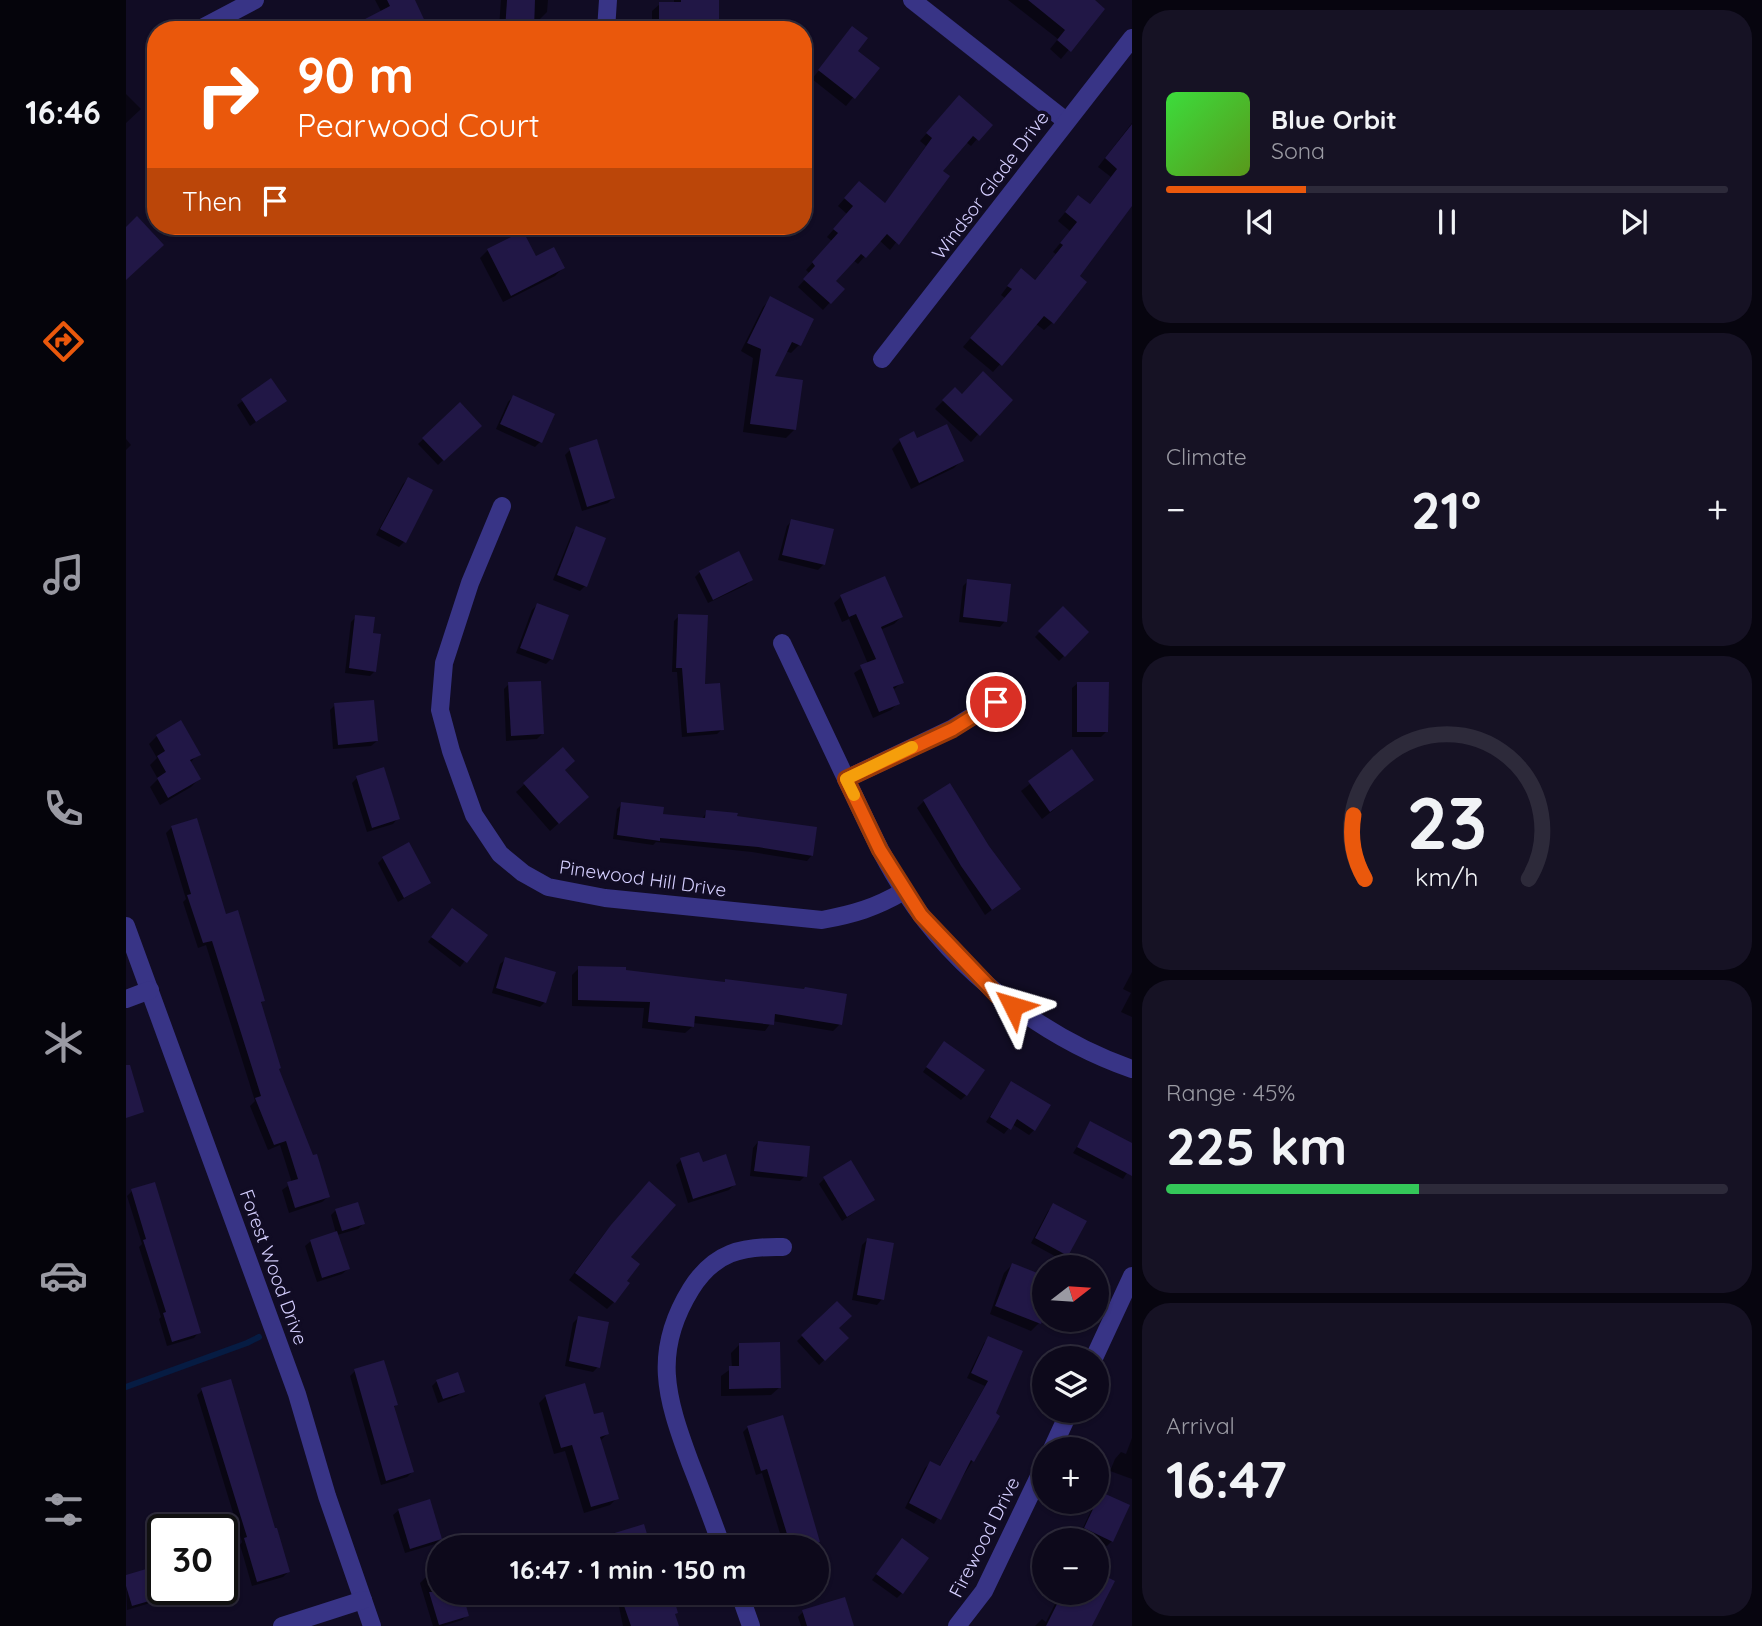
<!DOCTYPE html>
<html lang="en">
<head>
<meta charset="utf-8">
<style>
  :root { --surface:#0d091b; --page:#161224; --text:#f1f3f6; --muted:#9a9aa3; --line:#2d2a3a; --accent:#ea580c }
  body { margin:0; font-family:Quicksand,sans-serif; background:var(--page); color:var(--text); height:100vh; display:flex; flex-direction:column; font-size:26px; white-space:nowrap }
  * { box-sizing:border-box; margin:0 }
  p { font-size:23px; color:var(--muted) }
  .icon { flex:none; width:38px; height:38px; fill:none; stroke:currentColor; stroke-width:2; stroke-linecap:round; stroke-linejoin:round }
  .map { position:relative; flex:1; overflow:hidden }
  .details { display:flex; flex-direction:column; gap:10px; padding:10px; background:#07050f; width:630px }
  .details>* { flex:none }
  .banner { position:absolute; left:21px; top:21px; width:665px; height:214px; border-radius:28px; box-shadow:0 2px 5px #0004,0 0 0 2px var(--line); background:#ea580c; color:#fff; overflow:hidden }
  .needle { width:46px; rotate:73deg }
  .fabs { position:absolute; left:906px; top:1255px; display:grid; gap:14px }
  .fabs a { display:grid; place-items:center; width:77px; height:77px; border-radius:50%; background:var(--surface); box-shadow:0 2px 5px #0004,0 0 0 2px var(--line); font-size:35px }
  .speed { position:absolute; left:21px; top:1514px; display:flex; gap:14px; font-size:35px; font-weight:700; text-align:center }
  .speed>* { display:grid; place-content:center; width:91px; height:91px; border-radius:50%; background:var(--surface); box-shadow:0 2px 5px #0004,0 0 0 2px var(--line); line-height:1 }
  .speed .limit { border:4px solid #111; border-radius:10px; background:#fff; color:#111 }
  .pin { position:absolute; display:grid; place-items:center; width:60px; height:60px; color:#fff; margin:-30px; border:4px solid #fff; border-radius:50%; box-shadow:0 2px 7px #0007 }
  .me { position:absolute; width:77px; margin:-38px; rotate:310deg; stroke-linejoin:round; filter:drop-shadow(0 0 5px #0008) }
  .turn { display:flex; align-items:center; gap:24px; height:147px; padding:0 35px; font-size:32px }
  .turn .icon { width:91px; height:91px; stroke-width:2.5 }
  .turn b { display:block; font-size:49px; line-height:60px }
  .then { display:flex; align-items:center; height:66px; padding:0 35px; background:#0003; gap:14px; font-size:26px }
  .big { font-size:52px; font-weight:800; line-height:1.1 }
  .details .widget { flex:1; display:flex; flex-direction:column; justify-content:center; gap:10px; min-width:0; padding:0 24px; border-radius:28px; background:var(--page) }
  .details .dial { align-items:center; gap:0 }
  .dial svg { height:182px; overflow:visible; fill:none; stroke:var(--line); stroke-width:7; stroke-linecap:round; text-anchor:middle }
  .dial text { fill:var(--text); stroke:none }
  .song { display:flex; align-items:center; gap:21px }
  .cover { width:84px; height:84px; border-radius:10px; background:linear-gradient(135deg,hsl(120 70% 55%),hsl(90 70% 35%)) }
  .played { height:7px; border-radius:4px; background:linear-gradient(90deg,var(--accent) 25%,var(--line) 25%) }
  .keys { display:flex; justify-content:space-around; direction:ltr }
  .heat { display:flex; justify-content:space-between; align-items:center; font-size:38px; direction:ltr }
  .charge { height:10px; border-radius:5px; background:linear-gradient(90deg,#34c759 45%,var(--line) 0) }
  .trip { position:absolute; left:301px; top:1535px; width:402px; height:70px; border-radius:35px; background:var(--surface); box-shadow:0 2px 5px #0004,0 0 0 2px var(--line); font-weight:800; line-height:70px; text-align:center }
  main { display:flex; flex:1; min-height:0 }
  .tab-bar { display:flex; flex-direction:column; width:126px; justify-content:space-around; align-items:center; background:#05040b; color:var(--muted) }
  .tab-bar .icon { width:49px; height:49px }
  .tab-bar .active { color:var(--accent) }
  .tab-bar b { font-size:32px; color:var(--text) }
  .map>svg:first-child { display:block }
  .shadow { fill:#0007 }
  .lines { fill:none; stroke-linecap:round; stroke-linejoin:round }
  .stream { stroke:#061c43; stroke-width:6 }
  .building { fill:#211746 }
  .street { stroke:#383486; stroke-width:18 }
  .route-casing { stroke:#983908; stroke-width:18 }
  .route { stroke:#ea580c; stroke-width:12 }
  .slow { stroke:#f59e0b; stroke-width:12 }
  .labels { text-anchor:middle; stroke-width:7; stroke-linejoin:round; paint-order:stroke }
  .street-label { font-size:19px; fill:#d5cfff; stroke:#110c24 }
</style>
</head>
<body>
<main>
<nav class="tab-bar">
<b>16:46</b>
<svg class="icon active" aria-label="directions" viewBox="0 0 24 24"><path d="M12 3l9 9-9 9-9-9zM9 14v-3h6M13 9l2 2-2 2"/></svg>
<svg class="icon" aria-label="music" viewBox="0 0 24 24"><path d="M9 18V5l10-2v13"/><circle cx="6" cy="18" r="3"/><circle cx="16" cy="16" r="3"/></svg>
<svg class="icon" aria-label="phone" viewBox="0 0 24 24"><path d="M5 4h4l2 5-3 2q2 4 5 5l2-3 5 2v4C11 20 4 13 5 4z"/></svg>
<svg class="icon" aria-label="climate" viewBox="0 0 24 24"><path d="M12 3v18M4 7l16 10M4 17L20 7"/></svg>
<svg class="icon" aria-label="car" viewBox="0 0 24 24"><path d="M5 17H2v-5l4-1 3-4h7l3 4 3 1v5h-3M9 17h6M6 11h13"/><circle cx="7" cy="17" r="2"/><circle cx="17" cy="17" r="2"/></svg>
<svg class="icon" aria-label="filters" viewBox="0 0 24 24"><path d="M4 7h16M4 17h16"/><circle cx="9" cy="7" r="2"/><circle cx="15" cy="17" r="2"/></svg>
</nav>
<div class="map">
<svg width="1006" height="1626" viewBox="0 0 1006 1626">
  <rect width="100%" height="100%" fill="#110c24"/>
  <g class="shadow">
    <polygon points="249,0 287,0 256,13"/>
    <polygon points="375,0 422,0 421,12 413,20 407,19 406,30 365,30 368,27 373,27"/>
    <polygon points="548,0 591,0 591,26 587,30 526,30 526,11 534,4 548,4"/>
    <polygon points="882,0 966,0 977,9 935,59 924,49 932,39"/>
    <polygon points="719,37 730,51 751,68 720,106 686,79"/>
    <polygon points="0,94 15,109 0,123"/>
    <polygon points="826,104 851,139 845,146 840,142 814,171 822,177 764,250 753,240 732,264 727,260 708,281 716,289 697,310 672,287 684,274 680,270 706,241 701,237 721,214 712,206 726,190 758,205 800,146 794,141"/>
    <polygon points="1006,123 1006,203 951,276 926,323 918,330 910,324 867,372 837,347 879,298 875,295 887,279 908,281 930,254 927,252 944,231 932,221 952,197 963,205 985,177 972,167"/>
    <polygon points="362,250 409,259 437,268 429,276 377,302 354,258"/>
    <polygon points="645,299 686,319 673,345 665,353 659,351 647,377 668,430 660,438 617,432 627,358 615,351 637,307"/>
    <polygon points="145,381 153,406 124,426 111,405"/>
    <polygon points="829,389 836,396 852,434 845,442 809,409"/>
    <polygon points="387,397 414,442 409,447 370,429 382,402"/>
    <polygon points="334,405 353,426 312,465 292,444"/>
    <polygon points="788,434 791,440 836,460 828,468 785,489 766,449 774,441"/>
    <polygon points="0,439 5,445 0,450"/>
    <polygon points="444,450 487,498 482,503 456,511 439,455"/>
    <polygon points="282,479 278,542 273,547 250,535 277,484"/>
    <polygon points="666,521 698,564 692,570 652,560 661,526"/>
    <polygon points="451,528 459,586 454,591 427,580 446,533"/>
    <polygon points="574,572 625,580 620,585 582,603 569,577"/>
    <polygon points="758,578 775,617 768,624 754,630 775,683 767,690 772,703 765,710 747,718 728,673 742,664 723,619 716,622 708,603 715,597"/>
    <polygon points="842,581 879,621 874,627 833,622 837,586"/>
    <polygon points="411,605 425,659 420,664 390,653 406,610"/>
    <polygon points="937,608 961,632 933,661 909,637"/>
    <polygon points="553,616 596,729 591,734 556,737 551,672 546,672 548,621"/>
    <polygon points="230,617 245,635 249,671 244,676 219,673 225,622"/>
    <polygon points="952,683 980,732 975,737 946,737 946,688"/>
    <polygon points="383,684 416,734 411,739 380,741 378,689"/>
    <polygon points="209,705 251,741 245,746 207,749 204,710"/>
    <polygon points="31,736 72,754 64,763 73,779 65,787 34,805 24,787 32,779 24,765 31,758 23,744"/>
    <polygon points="437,750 437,770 453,805 424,831 390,792"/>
    <polygon points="945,752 966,780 916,819 895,791"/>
    <polygon points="231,778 272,818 267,824 241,832 226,783"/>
    <polygon points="798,801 861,847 893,889 859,915 791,808"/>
    <polygon points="496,804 535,816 575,820 581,812 610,817 686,855 681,861 626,852 530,842 527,845 487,839 491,809"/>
    <polygon points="46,827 98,916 137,1001 134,1004 151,1070 202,1197 196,1202 163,1213 156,1190 166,1183 154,1145 142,1150 124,1106 129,1101 80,945 72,948 57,902 60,899 40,833"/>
    <polygon points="257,858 303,883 272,902 252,863"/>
    <polygon points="322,915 359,935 334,967 302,942"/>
    <polygon points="380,959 419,1002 414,1007 366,993 374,964"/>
    <polygon points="453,968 678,990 714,1024 707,1031 646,1021 639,1031 567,1023 566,1027 559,1033 516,1028 518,1008 446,1006 446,975"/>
    <polygon points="1006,972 1006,1017 995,1012 1005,993 997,989"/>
    <polygon points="813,1049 840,1095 835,1100 797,1072"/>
    <polygon points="885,1083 908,1130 903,1135 886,1124 878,1134 860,1122"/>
    <polygon points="965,1124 1006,1145 1006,1165 997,1179 947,1153"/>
    <polygon points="632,1142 679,1176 674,1181 624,1176 627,1148"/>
    <polygon points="555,1160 575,1164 608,1185 603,1190 562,1203 550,1165"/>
    <polygon points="698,1179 747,1200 716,1221 693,1184"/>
    <polygon points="6,1191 73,1332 68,1338 41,1346 33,1319 35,1317 13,1247 16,1244 1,1196"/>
    <polygon points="517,1191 498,1281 488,1302 481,1309 443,1280 478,1234"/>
    <polygon points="928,1206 941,1255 936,1260 905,1243 922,1211"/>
    <polygon points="210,1210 237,1224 232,1229 211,1235 222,1269 216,1274 191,1282 179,1246 185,1241 210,1233 205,1215"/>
    <polygon points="741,1240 756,1299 751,1305 726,1300 736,1245"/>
    <polygon points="886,1265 913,1323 905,1331 864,1314 878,1273"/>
    <polygon points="711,1303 711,1328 721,1338 693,1365 671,1341"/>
    <polygon points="452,1318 472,1367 467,1372 439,1366 447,1323"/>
    <polygon points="863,1338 895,1352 847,1460 808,1524 779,1508 799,1468 804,1463 813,1467 859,1386 841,1378 858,1343"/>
    <polygon points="613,1345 654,1387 645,1395 595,1396 595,1376 606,1368 605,1353"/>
    <polygon points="229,1371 270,1405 267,1408 286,1472 281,1477 255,1485 224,1376"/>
    <polygon points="311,1381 337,1391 331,1396 312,1403 306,1386"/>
    <polygon points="76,1390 148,1531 162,1572 157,1577 126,1586 114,1545 116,1542 71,1395"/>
    <polygon points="420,1396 467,1416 481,1434 474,1441 491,1498 484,1505 458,1513 439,1451 428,1454 413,1403"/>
    <polygon points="622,1427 692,1542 687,1547 658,1547 636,1473 630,1475 617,1432"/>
    <polygon points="1006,1438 1006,1479 984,1471 989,1459 995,1452 1000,1454"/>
    <polygon points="976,1494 986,1541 981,1546 954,1534 969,1502"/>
    <polygon points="273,1510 314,1539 309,1544 279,1553 267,1515"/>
    <polygon points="771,1546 776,1593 771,1598 746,1580"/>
    <polygon points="313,1573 313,1592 341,1615 336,1620 317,1626 307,1626 294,1583 299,1578"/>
    <polygon points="0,1577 37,1589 51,1589 52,1591 47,1596 1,1610"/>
    <polygon points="987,1581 966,1626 909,1626 916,1619 920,1622 935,1592 971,1592"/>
    <polygon points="490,1592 544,1592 551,1626 497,1626"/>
    <polygon points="677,1612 726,1626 675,1626 672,1617"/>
  </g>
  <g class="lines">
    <polyline class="stream" points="0,1387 121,1343 133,1337"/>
  </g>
  <g class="building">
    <polygon points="261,0 289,0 303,30 218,30 264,6"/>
    <polygon points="381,0 409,0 408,30 379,30"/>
    <polygon points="555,0 593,0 593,26 533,28 533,2 555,2"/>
    <polygon points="902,0 969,0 979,9 945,52 931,40 939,30"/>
    <polygon points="726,26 742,38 732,51 754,68 729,99 692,70"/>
    <polygon points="833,95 867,125 853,141 847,136 817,171 824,176 773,245 761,234 740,258 735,254 710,281 719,289 705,304 677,279 689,266 686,262 712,233 707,229 727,206 718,198 733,181 759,203 806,138 800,133"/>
    <polygon points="1006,124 1006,206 954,276 961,282 928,324 918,316 876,366 844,338 886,289 881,286 895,268 909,280 937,245 934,243 951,222 939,212 952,195 964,204 991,169 979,158"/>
    <polygon points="11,216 38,245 0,280 0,227"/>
    <polygon points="397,231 410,256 428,247 439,268 385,296 361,249"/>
    <polygon points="644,296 688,319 675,346 666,342 649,376 677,380 670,430 624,424 635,349 621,343"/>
    <polygon points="857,371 887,400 854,436 816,400 829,387 836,394"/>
    <polygon points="145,378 161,401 130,422 115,399"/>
    <polygon points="387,395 429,414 416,443 374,424"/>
    <polygon points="334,402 356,426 318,461 296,438"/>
    <polygon points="821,424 838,461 793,483 773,439 788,431 791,438"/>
    <polygon points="471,439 489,498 461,507 443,448"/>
    <polygon points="282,477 307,490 280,543 254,529"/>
    <polygon points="665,519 708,529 699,565 656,555"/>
    <polygon points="450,526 480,538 461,587 431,575"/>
    <polygon points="613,551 627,580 587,600 573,571"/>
    <polygon points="759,576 777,617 755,627 778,683 767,687 774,704 753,712 734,665 750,659 730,614 723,617 714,595"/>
    <polygon points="841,579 885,584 881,622 837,617"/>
    <polygon points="411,603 443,615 427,660 394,648"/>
    <polygon points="937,606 963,632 939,657 912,631"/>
    <polygon points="552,614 582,615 579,684 594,683 598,730 561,733 556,668 550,668"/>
    <polygon points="229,615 249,617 247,633 255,634 250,672 223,668"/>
    <polygon points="415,681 418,734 385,736 382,682"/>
    <polygon points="951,682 983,682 982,732 951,732"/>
    <polygon points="248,700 252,741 212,745 208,703"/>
    <polygon points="55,720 75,755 64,760 75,779 42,798 31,778 40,772 31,756 39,751 30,735"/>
    <polygon points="437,747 449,761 439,770 463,797 433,824 397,783"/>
    <polygon points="946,749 968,780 924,812 902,781"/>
    <polygon points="258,767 274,819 246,828 230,776"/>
    <polygon points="824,783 863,846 895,889 866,910 835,866 797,800"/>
    <polygon points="495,802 538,807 537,814 579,818 580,810 612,813 611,816 691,827 687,856 632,847 534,838 534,841 491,835"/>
    <polygon points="71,818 100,914 112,910 139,1001 135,1002 155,1068 153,1069 187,1155 191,1154 204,1197 169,1208 161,1182 172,1179 160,1141 148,1145 129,1098 135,1096 86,941 77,943 61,895 65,894 45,826"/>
    <polygon points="283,842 305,883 278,898 256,857"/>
    <polygon points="326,908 362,935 341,963 305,937"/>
    <polygon points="379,957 430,972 420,1003 370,988"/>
    <polygon points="452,966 500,967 500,970 599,982 599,979 678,989 679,987 721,994 716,1025 649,1014 648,1025 569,1016 568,1027 522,1022 524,1002 452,1000"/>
    <polygon points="818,1041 859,1070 841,1096 800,1067"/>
    <polygon points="0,1065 4,1065 18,1112 0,1118"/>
    <polygon points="885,1081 925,1105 909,1131 891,1119 885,1130 864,1117"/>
    <polygon points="964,1121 1006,1143 1006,1176 951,1147"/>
    <polygon points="632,1141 684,1146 681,1177 628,1171"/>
    <polygon points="573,1152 577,1162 600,1154 610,1185 567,1199 554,1158"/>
    <polygon points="725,1160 749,1200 721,1217 697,1177"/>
    <polygon points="523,1181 550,1205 505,1257 514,1264 501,1281 504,1283 489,1303 449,1273 485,1225"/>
    <polygon points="29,1182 75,1333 46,1342 37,1313 40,1312 17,1240 20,1239 5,1189"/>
    <polygon points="232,1202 239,1224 216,1231 209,1209"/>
    <polygon points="927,1203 961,1221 942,1256 909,1238"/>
    <polygon points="211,1231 224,1269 196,1278 184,1240"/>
    <polygon points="741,1238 768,1243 758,1300 731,1295"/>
    <polygon points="886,1263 919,1276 919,1314 915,1324 869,1306"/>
    <polygon points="711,1301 726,1316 713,1328 723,1338 699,1361 675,1335"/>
    <polygon points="452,1316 483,1322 474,1368 443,1361"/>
    <polygon points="862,1336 897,1351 870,1413 874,1416 848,1462 845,1460 815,1520 783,1503 804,1461 814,1466 862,1381 845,1373"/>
    <polygon points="654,1342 655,1388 603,1389 603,1366 613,1366 613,1343"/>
    <polygon points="258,1360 272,1405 268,1406 288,1472 260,1481 228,1369"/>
    <polygon points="332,1372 339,1392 317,1399 310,1380"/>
    <polygon points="105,1379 149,1528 151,1528 164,1572 131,1582 118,1538 121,1537 75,1388"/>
    <polygon points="459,1383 468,1414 477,1412 483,1434 474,1437 493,1499 465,1507 446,1445 435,1448 419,1395"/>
    <polygon points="657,1415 694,1542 678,1547 665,1547 641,1469 635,1471 621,1426"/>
    <polygon points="975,1492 1004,1505 987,1542 958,1528"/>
    <polygon points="304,1499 316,1539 284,1549 272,1509"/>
    <polygon points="518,1524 525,1547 457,1547 456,1543"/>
    <polygon points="776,1538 803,1558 777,1594 750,1574"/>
    <polygon points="37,1564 37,1597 6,1606 0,1586 0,1575"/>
    <polygon points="971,1572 989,1581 966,1626 920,1626 937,1592 971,1592"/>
    <polygon points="303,1592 336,1592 343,1616 313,1625"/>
    <polygon points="532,1592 546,1592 552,1613 549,1614 553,1626 505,1626 497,1603"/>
    <polygon points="719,1597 728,1626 681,1626 676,1610"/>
  </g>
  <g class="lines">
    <g class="street">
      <polyline points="786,0 940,121"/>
      <polyline points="76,28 129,0"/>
      <polyline points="480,30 482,0"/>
      <polyline points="756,359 1006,38"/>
      <path d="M376,506L344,583L318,663L314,710L325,751L348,815L374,854L397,873L422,887L479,898L696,920C728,914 749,908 778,891"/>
      <path d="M656,643C678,690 700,737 722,783C740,820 756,858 779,892C830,971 917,1038 1006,1069"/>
      <polyline points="720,779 827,728 870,702"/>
      <polyline points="0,926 171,1394 201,1496 246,1626"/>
      <polyline points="0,999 24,990"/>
      <polyline points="968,1358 1006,1276"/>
      <polyline points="926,1449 944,1410"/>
      <path d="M596,1547C586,1519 575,1490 564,1462C540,1397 526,1352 565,1289C588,1252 616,1246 657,1247"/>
      <polyline points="613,1592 625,1626"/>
      <polyline points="156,1626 237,1600"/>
      <polyline points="831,1626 858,1591 919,1464"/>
    </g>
  </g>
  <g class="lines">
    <g class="route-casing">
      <polyline id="route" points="870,702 827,729 720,779 754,850 795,915 871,995 887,1006"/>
    </g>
    <use href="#route" class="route"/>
    <polyline class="slow" points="728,795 720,779 786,747"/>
  </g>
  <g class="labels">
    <g class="street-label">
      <text transform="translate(864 185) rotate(-53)" y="7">Windsor Glade Drive</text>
      <text transform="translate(517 878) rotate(8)" y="7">Pinewood Hill Drive</text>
      <text transform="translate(148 1267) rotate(70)" y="7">Forest Wood Drive</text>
      <text transform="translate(858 1537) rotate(-63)" y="7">Firewood Drive</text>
    </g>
  </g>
</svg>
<div class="fabs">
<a><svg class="needle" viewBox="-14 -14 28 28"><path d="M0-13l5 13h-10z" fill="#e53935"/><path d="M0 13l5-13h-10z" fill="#9a9aa3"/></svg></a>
<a><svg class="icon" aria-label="layers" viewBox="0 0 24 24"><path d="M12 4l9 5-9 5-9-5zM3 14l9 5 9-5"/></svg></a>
<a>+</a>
<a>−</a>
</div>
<div class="speed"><div class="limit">30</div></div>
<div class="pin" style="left:870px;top:702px;background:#d93025"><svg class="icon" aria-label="arrive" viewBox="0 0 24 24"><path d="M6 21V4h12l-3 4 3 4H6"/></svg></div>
<svg class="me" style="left:887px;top:1006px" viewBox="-20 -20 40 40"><path d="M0-17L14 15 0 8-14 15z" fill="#ea580c" stroke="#fff" stroke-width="4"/></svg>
<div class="trip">16:47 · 1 min · 150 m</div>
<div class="banner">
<div class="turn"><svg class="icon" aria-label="right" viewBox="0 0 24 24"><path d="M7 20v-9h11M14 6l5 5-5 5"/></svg><div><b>90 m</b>Pearwood Court</div></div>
<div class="then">Then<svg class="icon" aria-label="arrive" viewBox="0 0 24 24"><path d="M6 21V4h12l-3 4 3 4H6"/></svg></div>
</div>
</div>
<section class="details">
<div class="widget">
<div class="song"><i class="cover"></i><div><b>Blue Orbit</b><p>Sona</p></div></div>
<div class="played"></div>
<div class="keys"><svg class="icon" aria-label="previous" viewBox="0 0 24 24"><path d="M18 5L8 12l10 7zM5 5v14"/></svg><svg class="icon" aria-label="pause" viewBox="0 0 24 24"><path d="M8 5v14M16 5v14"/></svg><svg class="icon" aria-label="next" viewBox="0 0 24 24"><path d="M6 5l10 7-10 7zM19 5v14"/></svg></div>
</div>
<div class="widget"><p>Climate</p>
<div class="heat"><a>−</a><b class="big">21°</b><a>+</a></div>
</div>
<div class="widget dial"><svg viewBox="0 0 100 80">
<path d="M14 69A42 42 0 1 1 86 69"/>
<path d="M14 69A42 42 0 0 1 9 41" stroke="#ea580c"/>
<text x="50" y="56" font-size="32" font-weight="700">23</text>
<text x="50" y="72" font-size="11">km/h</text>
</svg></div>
<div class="widget"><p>Range · 45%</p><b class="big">225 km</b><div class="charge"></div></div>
<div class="widget"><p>Arrival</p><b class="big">16:47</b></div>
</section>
</main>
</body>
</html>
